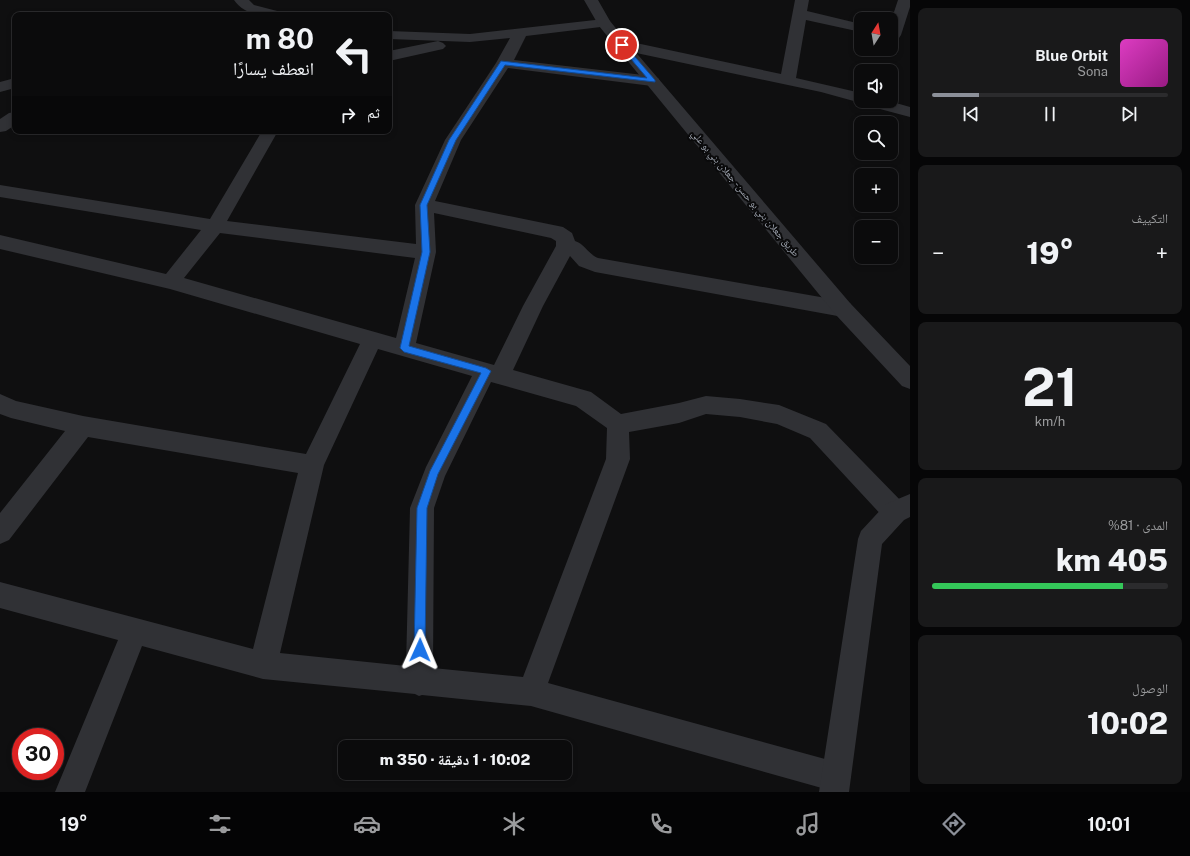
<!DOCTYPE html>
<html lang="ar">
<head>
<meta charset="utf-8">
<style>
  :root { --surface:#0b0b0c; --page:#19191a; --text:#f1f3f6; --muted:#9a9b9d; --line:#2b2b2d; --accent:#8c9099 }
  body { margin:0; font-family:"Public Sans","Noto Naskh Arabic",sans-serif; background:var(--page); color:var(--text); direction:rtl; height:100vh; display:flex; flex-direction:column; font-size:15px; white-space:nowrap }
  * { box-sizing:border-box; margin:0 }
  p { font-size:13px; color:var(--muted) }
  .icon { flex:none; width:22px; height:22px; fill:none; stroke:currentColor; stroke-width:2; stroke-linecap:round; stroke-linejoin:round }
  .map { position:relative; flex:1; overflow:hidden; direction:ltr }
  .sheet { display:flex; flex-direction:column; gap:8px; padding:8px; background:#060607; width:280px }
  .sheet>* { flex:none }
  .guide { position:absolute; left:12px; top:12px; width:380px; height:122px; border-radius:8px; box-shadow:0 2px 6px #0003,0 0 0 1px var(--line); direction:rtl; background:#0b0b0c; color:var(--text); overflow:hidden }
  .needle { width:26px; rotate:11deg }
  .buttons { position:absolute; left:854px; top:12px; display:grid; gap:8px }
  .buttons a { display:grid; place-items:center; width:44px; height:44px; border-radius:8px; background:var(--surface); box-shadow:0 2px 6px #0003,0 0 0 1px var(--line); font-size:20px }
  .speed { position:absolute; left:12px; top:728px; display:flex; gap:8px; font-size:20px; font-weight:700; text-align:center }
  .speed>* { display:grid; place-content:center; width:52px; height:52px; border-radius:50%; background:var(--surface); box-shadow:0 2px 6px #0003,0 0 0 1px var(--line); line-height:1 }
  .speed .limit { border:6px solid #d22; background:#fff; color:#111 }
  .pin { position:absolute; display:grid; place-items:center; width:34px; height:34px; color:#fff; margin:-17px; border:2px solid #fff; border-radius:50%; box-shadow:0 1px 4px #0007 }
  .me { position:absolute; width:44px; margin:-22px; rotate:1deg; stroke-linejoin:round; filter:drop-shadow(0 0 3px #0008) }
  .turn { display:flex; align-items:center; gap:14px; height:84px; padding:0 12px; font-size:18px }
  .turn .icon { width:52px; height:52px; stroke-width:2.5 }
  .turn b { display:block; font-size:28px; line-height:34px }
  .then { display:flex; align-items:center; height:38px; padding:0 12px; background:#0003; gap:8px; font-size:15px }
  .big { font-size:30px; font-weight:800; line-height:1.1 }
  .sheet .tile { flex:1; display:flex; flex-direction:column; justify-content:center; gap:6px; min-width:0; padding:0 14px; border-radius:8px; background:var(--page) }
  .sheet .dial { align-items:center; gap:0 }
  .dial b { font-size:52px; line-height:1 }
  .song { display:flex; align-items:center; gap:12px }
  .cover { width:48px; height:48px; border-radius:6px; background:linear-gradient(135deg,hsl(310 70% 55%),hsl(310 70% 35%)) }
  .played { height:4px; border-radius:2px; background:linear-gradient(90deg,var(--accent) 20%,var(--line) 20%) }
  .keys { display:flex; justify-content:space-around; direction:ltr }
  .heat { display:flex; justify-content:space-between; align-items:center; font-size:22px; direction:ltr }
  .charge { height:6px; border-radius:3px; background:linear-gradient(90deg,#34c759 81%,var(--line) 0) }
  .trip { position:absolute; left:338px; top:740px; width:234px; height:40px; border-radius:8px; background:var(--surface); box-shadow:0 2px 6px #0003,0 0 0 1px var(--line); font-weight:800; line-height:40px; text-align:center; direction:rtl }
  .tabs { display:flex; height:64px; justify-content:space-around; align-items:center; background:#040405; color:var(--muted) }
  .tabs .icon { width:28px; height:28px }
  .tabs .on { color:var(--accent) }
  .tabs b { font-size:18px; color:var(--text) }
  main { display:flex; flex:1; min-height:0 }
  .map>svg:first-child { display:block }
  .lines { fill:none; stroke-linecap:round; stroke-linejoin:round }
  .minor { fill:#303135; fill-rule:evenodd }
  .tertiary { fill:#303135; fill-rule:evenodd }
  .route { fill:#1a73e8; stroke:#114b97 }
  .labels { text-anchor:middle; stroke-width:4; stroke-linejoin:round; paint-order:stroke }
  .street-label { font-size:10px; fill:#a0a6b1; stroke:#0a0a0b }
</style>
</head>
<body>
<main>
<section class="sheet">
<div class="tile">
<div class="song"><i class="cover"></i><div><b>Blue Orbit</b><p>Sona</p></div></div>
<div class="played"></div>
<div class="keys"><svg class="icon" aria-label="previous" viewBox="0 0 24 24"><path d="M18 5L8 12l10 7zM5 5v14"/></svg><svg class="icon" aria-label="pause" viewBox="0 0 24 24"><path d="M8 5v14M16 5v14"/></svg><svg class="icon" aria-label="next" viewBox="0 0 24 24"><path d="M6 5l10 7-10 7zM19 5v14"/></svg></div>
</div>
<div class="tile"><p>التكييف</p>
<div class="heat"><a>−</a><b class="big">19°</b><a>+</a></div>
</div>
<div class="tile dial"><b>21</b><p>km/h</p></div>
<div class="tile"><p>المدى · 81%</p><b class="big">405 km</b><div class="charge"></div></div>
<div class="tile"><p>الوصول</p><b class="big">10:02</b></div>
</section>
<div class="map">
<svg width="910" height="792" viewBox="0 0 910 792">
  <rect width="100%" height="100%" fill="#0f0f10"/>
  <g class="lines">
    <g class="minor">
      <path d="M234,0H249L254,5L281,12L283,15C264,15 246,17 234,0Z"/>
      <polygon points="795,0 809,0 807,11 861,24 861,32 806,20 796,78 861,93 861,101 889,101 910,107 910,117 865,105 864,102 861,103 821,92 622,50 617,48 614,45 617,42 622,40 781,74"/>
      <polygon points="898,0 910,0 910,7 901,35 899,38 891,39 891,21"/>
      <path d="M604,19L609,20L611,23L609,26L526,36L514,60L652,76L658,78L660,81L658,84L652,86L508,68L461,140L435,201L563,227L572,233L575,241C585,244 588,254 598,258L843,301L850,303L853,309L850,315L843,317L595,272L579,266L570,256L543,306L513,370L591,392L621,414L679,403L706,396L740,399L779,405L826,424L904,504L907,512L904,520L895,523L886,520L810,438L777,424L740,417L706,414L679,423L629,432L630,459L548,683L836,762L846,767L851,777L846,787L836,792L531,706L422,695L419,696L415,694L263,679L142,646L85,792H55L118,640L0,608V582L253,649L298,473L88,437L9,540L0,544V513L65,431L11,418L0,414V394L16,401L83,416L306,454L360,344L170,289L0,249V235L166,274L201,230L0,197V185L210,219L262,131H278L227,221L416,244L415,205L445,140L496,63L510,38L470,42L389,39V31L470,34ZM434,213L551,238L556,241V246L523,306L494,365L416,343L436,252ZM220,233L415,258L396,338L184,278ZM378,349L472,376L426,467L410,508L406,666L280,653L324,465ZM491,382L576,406L607,428L606,459L523,677L433,668L434,508L445,476Z"/>
      <polygon points="438,41 443,43 446,46 443,49 389,61 389,51"/>
      <polygon points="15,78 15,88 0,92 0,82"/>
      <polygon points="15,112 15,125 6,131 0,132 0,119 9,113"/>
    </g>
    <g class="tertiary">
      <polygon points="584,0 598,0 610,21 627,42 850,303 910,366 910,389 902,386 836,315 599,26"/>
      <polygon points="910,494 910,517 904,520 882,544 849,792 819,792 858,539 861,531 886,504"/>
    </g>
  </g>
  <polygon class="route" points="620,44 624,44 655,80 655,82 505,65 456,140 427,205 430,252 409,346 486,368 491,371 438,474 427,508 425,650 424,654 420,656 416,654 414,650 417,508 430,471 481,373 404,352 400,348 422,252 420,205 449,140 501,61 647,78 620,46"/>
  <g class="labels">
    <g class="street-label">
      <text transform="translate(746 193) rotate(50)" y="4">طريق جعلان بني بو حسن - جعلان بني بو علي</text>
    </g>
  </g>
</svg>
<div class="buttons">
<a><svg class="needle" viewBox="-14 -14 28 28"><path d="M0-13l5 13h-10z" fill="#e53935"/><path d="M0 13l5-13h-10z" fill="#9a9b9d"/></svg></a>
<a><svg class="icon" aria-label="sound" viewBox="0 0 24 24"><path d="M4 9h4l5-4v14l-5-4H4zM17 9q2 3 0 6"/></svg></a>
<a><svg class="icon" aria-label="search" viewBox="0 0 24 24"><circle cx="10" cy="10" r="6"/><path d="M15 15l6 6"/></svg></a>
<a>+</a>
<a>−</a>
</div>
<div class="speed"><div class="limit">30</div></div>
<div class="pin" style="left:622px;top:45px;background:#d93025"><svg class="icon" aria-label="arrive" viewBox="0 0 24 24"><path d="M6 21V4h12l-3 4 3 4H6"/></svg></div>
<svg class="me" style="left:420px;top:650px" viewBox="-20 -20 40 40"><path d="M0-17L14 15 0 8-14 15z" fill="#1a73e8" stroke="#fff" stroke-width="4"/></svg>
<div class="trip">10:02 · 1 دقيقة · 350 m</div>
<div class="guide">
<div class="turn"><svg class="icon" aria-label="left" viewBox="0 0 24 24"><path d="M17 20v-9H6M10 6l-5 5 5 5"/></svg><div><b>80 m</b>انعطف يسارًا</div></div>
<div class="then">ثم<svg class="icon" aria-label="right" viewBox="0 0 24 24"><path d="M7 20v-9h11M14 6l5 5-5 5"/></svg></div>
</div>
</div>
</main>
<nav class="tabs">
<b>10:01</b>
<svg class="icon on" aria-label="directions" viewBox="0 0 24 24"><path d="M12 3l9 9-9 9-9-9zM9 14v-3h6M13 9l2 2-2 2"/></svg>
<svg class="icon" aria-label="music" viewBox="0 0 24 24"><path d="M9 18V5l10-2v13"/><circle cx="6" cy="18" r="3"/><circle cx="16" cy="16" r="3"/></svg>
<svg class="icon" aria-label="phone" viewBox="0 0 24 24"><path d="M5 4h4l2 5-3 2q2 4 5 5l2-3 5 2v4C11 20 4 13 5 4z"/></svg>
<svg class="icon" aria-label="climate" viewBox="0 0 24 24"><path d="M12 3v18M4 7l16 10M4 17L20 7"/></svg>
<svg class="icon" aria-label="car" viewBox="0 0 24 24"><path d="M5 17H2v-5l4-1 3-4h7l3 4 3 1v5h-3M9 17h6M6 11h13"/><circle cx="7" cy="17" r="2"/><circle cx="17" cy="17" r="2"/></svg>
<svg class="icon" aria-label="filters" viewBox="0 0 24 24"><path d="M4 7h16M4 17h16"/><circle cx="9" cy="7" r="2"/><circle cx="15" cy="17" r="2"/></svg>
<b>19°</b>
</nav>
</body>
</html>
